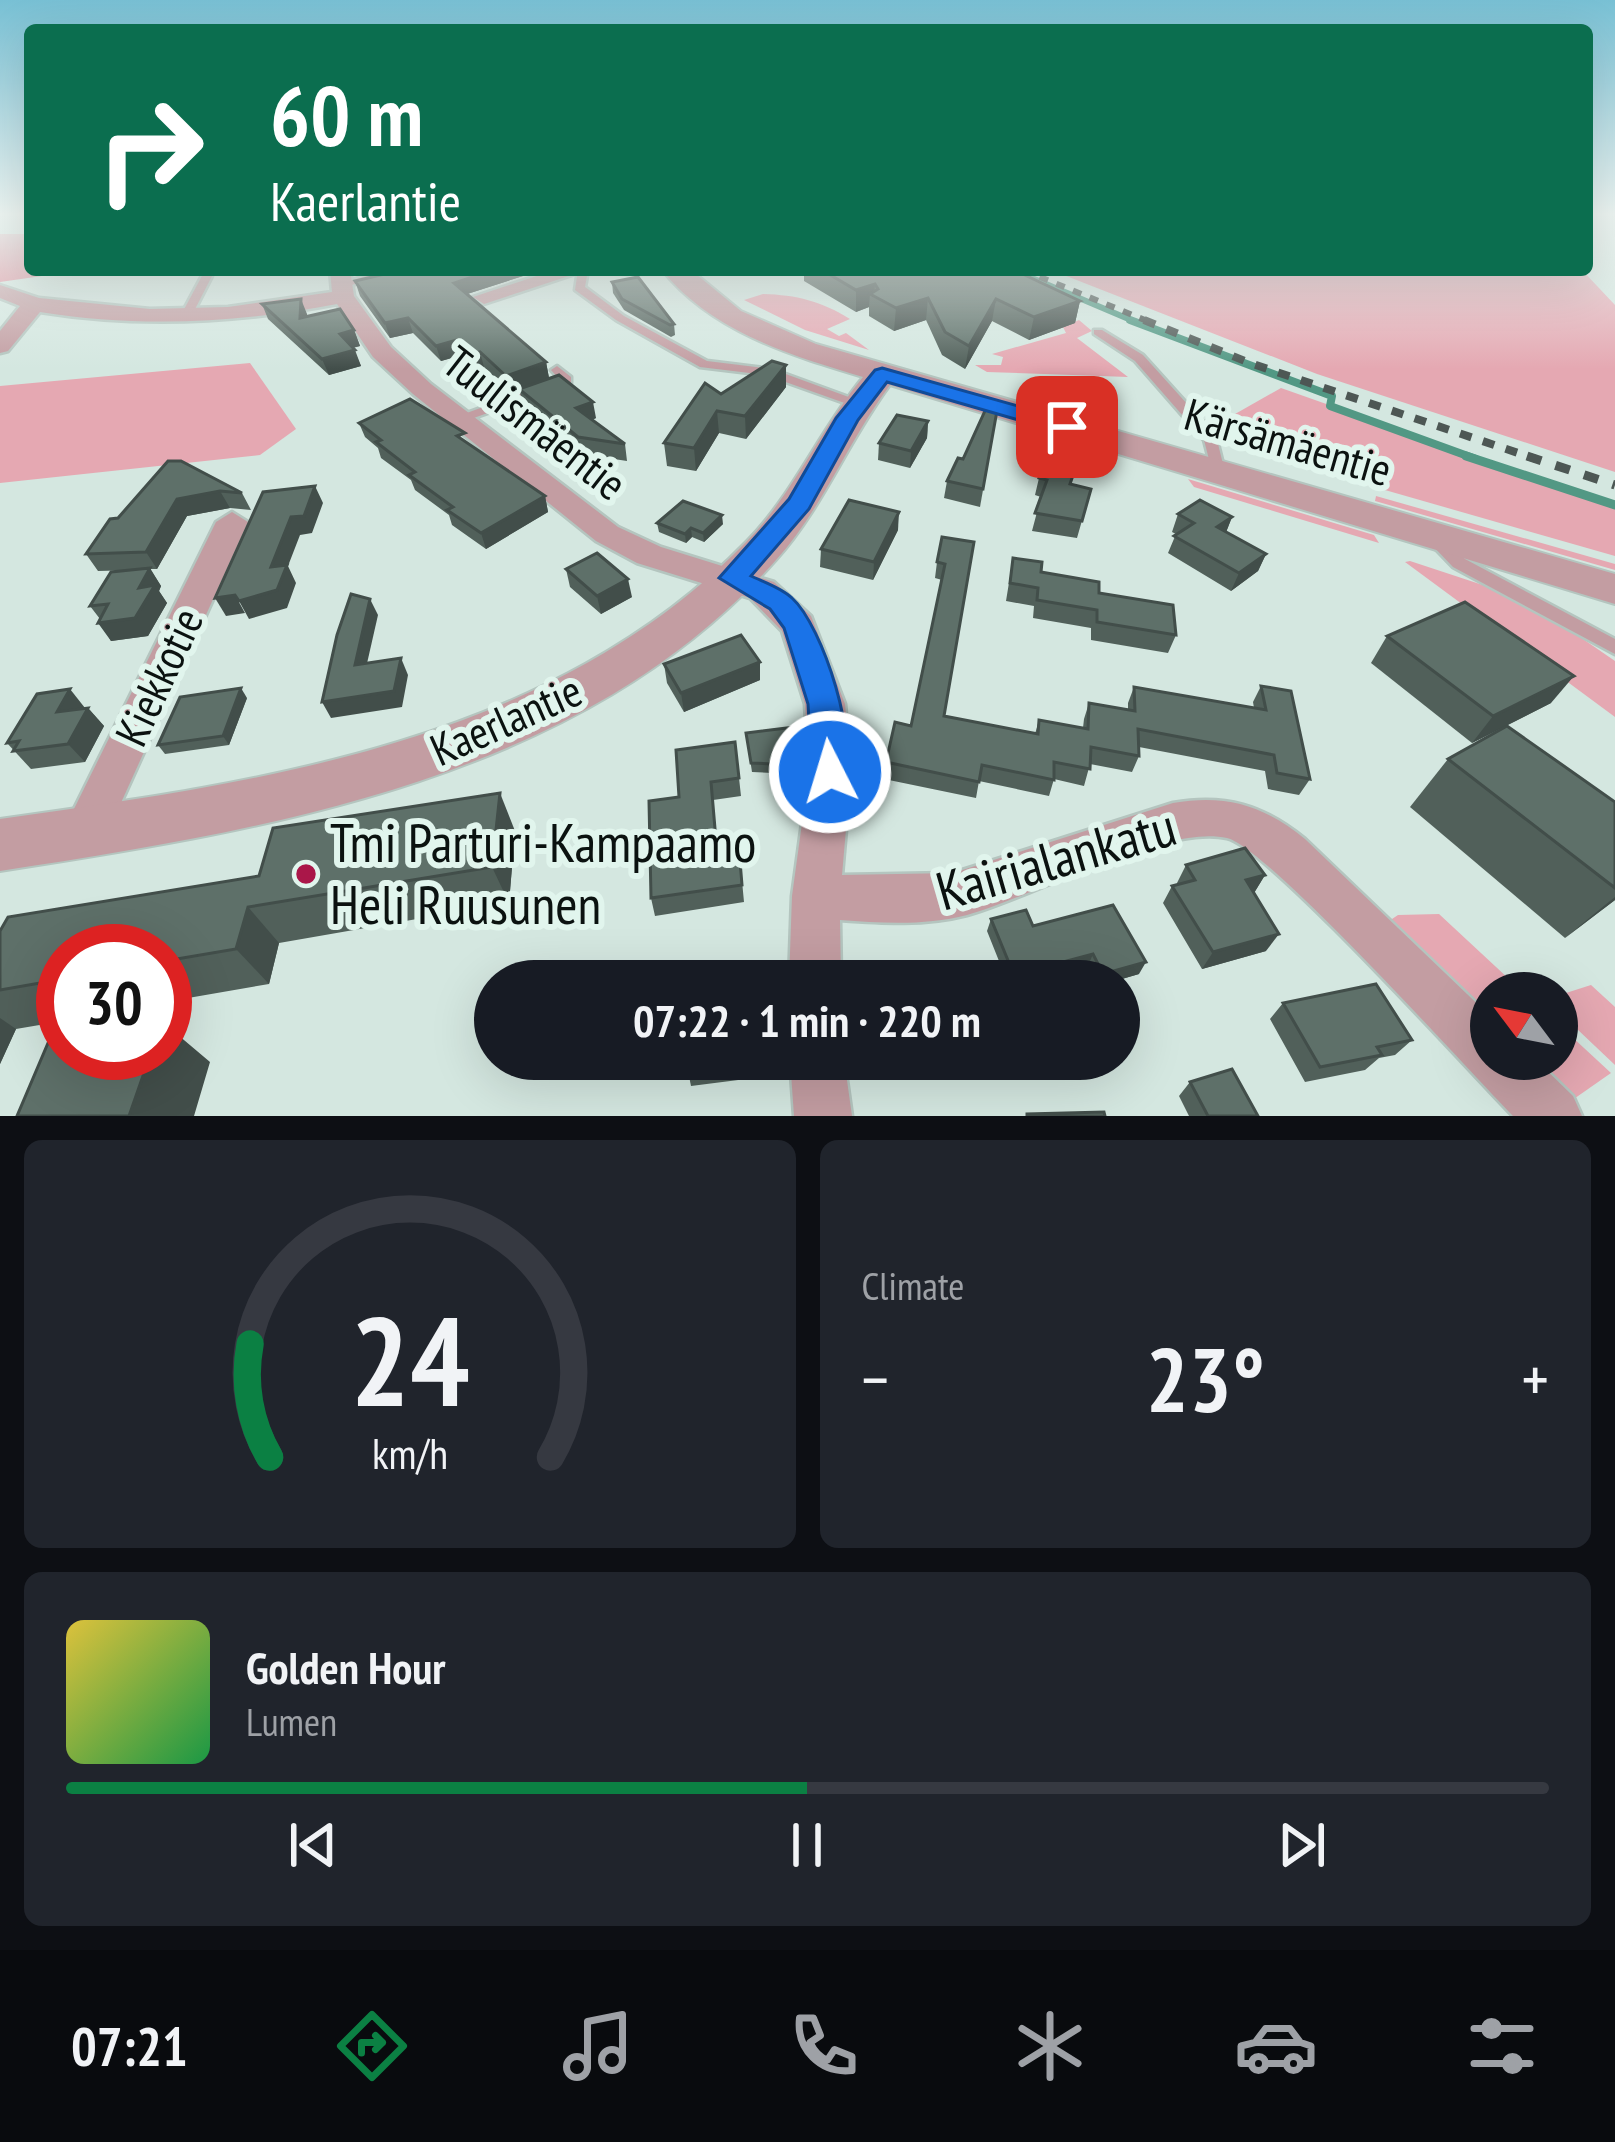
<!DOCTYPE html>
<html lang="en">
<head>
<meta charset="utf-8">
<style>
  :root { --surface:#171b24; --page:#20242c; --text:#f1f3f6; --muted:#9ea1a6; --line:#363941; --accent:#0b8043 }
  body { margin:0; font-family:"PT Sans Narrow",sans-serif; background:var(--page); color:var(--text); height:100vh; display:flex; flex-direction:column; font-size:45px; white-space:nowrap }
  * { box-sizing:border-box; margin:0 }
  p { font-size:39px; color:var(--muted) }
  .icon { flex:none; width:66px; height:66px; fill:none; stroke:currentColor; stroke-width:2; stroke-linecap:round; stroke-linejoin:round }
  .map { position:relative; height:1116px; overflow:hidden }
  .drawer { display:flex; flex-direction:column; gap:24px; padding:24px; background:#0d0f14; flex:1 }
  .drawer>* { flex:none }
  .top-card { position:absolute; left:24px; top:24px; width:1569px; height:252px; border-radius:12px; box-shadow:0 12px 48px #0002; background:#0b6e4f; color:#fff; overflow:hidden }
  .needle { width:78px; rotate:302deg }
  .controls { position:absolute; left:1470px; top:972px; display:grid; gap:24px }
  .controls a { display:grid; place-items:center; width:108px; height:108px; border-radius:50%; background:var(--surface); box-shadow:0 12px 48px #0002; font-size:60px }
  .speed { position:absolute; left:36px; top:924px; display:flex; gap:24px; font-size:60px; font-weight:700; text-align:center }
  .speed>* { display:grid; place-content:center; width:156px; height:156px; border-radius:50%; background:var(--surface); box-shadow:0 12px 48px #0002; line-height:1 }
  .speed .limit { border:18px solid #d22; background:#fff; color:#111 }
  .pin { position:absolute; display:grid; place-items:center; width:102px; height:102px; color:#fff; margin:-51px; border-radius:24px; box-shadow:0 6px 18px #0006 }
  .me { position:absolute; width:132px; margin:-66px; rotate:355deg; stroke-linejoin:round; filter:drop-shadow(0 0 9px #0008) }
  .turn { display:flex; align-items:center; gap:42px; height:252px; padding:0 48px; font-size:54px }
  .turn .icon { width:156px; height:156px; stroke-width:2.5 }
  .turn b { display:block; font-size:84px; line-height:102px }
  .big { font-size:90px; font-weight:700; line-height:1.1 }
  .drawer .widget { flex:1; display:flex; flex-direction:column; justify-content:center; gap:18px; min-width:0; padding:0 42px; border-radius:18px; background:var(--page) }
  .drawer .dial { align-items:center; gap:0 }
  .dial svg { height:312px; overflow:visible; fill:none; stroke:var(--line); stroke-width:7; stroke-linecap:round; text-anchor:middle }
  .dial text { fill:var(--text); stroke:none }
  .song { display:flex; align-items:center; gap:36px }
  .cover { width:144px; height:144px; border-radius:18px; background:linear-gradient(135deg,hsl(50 70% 55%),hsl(140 70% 35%)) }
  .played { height:12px; border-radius:6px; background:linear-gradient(90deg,var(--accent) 50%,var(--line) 50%) }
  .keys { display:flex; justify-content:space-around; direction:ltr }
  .heat { display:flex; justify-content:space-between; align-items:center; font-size:66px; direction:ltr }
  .drawer .tiles { flex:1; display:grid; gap:24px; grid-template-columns:1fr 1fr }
  .widget:last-child { grid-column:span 2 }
  .trip { position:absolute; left:474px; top:960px; width:666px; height:120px; border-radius:60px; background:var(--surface); box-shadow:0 12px 48px #0002; font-weight:700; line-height:120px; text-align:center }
  .menu { display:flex; height:192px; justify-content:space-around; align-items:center; background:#090b0e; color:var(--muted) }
  .menu .icon { width:84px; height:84px }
  .menu .selected { color:var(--accent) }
  .menu b { font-size:54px; color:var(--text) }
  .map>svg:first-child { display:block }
  .green { fill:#e5a8b2 }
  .forest { fill:#e08d9b }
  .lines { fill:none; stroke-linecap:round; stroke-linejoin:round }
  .stream-far2 { stroke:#529884; stroke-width:6 }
  .stream-far1 { stroke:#529884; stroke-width:8 }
  .stream { stroke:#529884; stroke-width:9 }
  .service-casing { stroke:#b4c5bf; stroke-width:5 }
  .minor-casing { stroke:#b4c5bf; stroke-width:5 }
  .tertiary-casing { stroke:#b4c5bf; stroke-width:4 }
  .service { fill:#c39da2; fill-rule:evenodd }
  .minor { fill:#c39da2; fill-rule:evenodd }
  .tertiary { fill:#c39da2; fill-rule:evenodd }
  .rail-far2 { stroke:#4d5754; stroke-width:6; stroke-dasharray:9 9; stroke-linecap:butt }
  .rail-far1 { stroke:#4d5754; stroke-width:8; stroke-dasharray:12 12; stroke-linecap:butt }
  .rail { stroke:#4d5754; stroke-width:9; stroke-dasharray:15 15; stroke-linecap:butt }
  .wall { fill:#51605a }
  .shaded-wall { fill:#424e4a }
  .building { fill:#5e7069; stroke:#424e4a; stroke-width:3 }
  .route { fill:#1a73e8; stroke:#114b97; stroke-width:3 }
  .poi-dot { fill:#aa1749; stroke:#e1f5ed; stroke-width:4.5 }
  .labels { text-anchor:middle; stroke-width:12; stroke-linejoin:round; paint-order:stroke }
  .street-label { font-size:45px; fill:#0b1210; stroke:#e1f5ed }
  .near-poi-label { font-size:54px; fill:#0b1210; stroke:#e1f5ed; text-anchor:start }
  .near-street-label { font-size:54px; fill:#0b1210; stroke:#e1f5ed }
</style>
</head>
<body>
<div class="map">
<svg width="1615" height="1116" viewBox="0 0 1615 1116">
  <rect width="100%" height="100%" fill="#d4e7e0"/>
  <g class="green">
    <polygon points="1051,270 1582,270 1615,305 1615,472 1317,374"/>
    <path d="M763,294C797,295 821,301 850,319L827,329L839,336L846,333L869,350L805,330L744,300Z"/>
    <polygon points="1079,320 1092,331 1077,338 1128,377 987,372 975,365 1001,365 1003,357 992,354 1066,333 1063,327"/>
    <polygon points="250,363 296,429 260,455 0,483 0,386"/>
    <polygon points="1281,388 1615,506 1615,556 1235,447 1221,422"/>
    <polygon points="1188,479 1374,535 1379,543 1194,487"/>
    <polygon points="1376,496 1615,564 1615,570 1375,501"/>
    <polygon points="1410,561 1504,592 1548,615 1615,661 1615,717 1405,562"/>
    <polygon points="1439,914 1524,993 1491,993 1491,1029 1383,925 1398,915"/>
    <polygon points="1543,983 1566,993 1591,985 1615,1007 1615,1065 1557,1010 1557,993 1536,990"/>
    <polygon points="1557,1023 1611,1073 1568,1103 1522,1059 1557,1059"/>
  </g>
  <polygon class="forest" points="0,234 30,234 30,270 84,270 0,282"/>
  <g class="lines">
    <polyline class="stream-far2" points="1013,270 1138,323"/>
    <polyline class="stream-far1" points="1130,320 1332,396 1330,406 1476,459"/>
    <polyline class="stream" points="1466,456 1615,505"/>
    <g class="service-casing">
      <g id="service">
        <polygon points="387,270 404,270 341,288 336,285"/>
        <polygon points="578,270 588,270 585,287 624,316 707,361 772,369 865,403 858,407 853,406 766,375 700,367 616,320 575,290"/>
        <polygon points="203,274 212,276 191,317 183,317 181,315"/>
        <polygon points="1094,330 1102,330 1143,355 1216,436 1225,472 1223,475 1213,475 1204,440 1135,361 1094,334"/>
        <polygon points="557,366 571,377 571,383 468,420 458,420 456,417 559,379 551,370"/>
        <polygon points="1437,537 1443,538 1465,559 1615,639 1615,654 1453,567 1429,542"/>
      </g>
    </g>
    <g class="minor-casing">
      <g id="minor">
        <path d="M330,270H350L354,296L391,347L431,384L618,527L661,547L774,582L811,616L845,704L851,772L842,875L953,873L1173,803C1226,794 1263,805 1305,839L1491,1017V1059H1535L1573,1096L1582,1116H1513C1471,1073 1266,846 1227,838C1163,824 1033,897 967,915C925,926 882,923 840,920L841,981H789L792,896L809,772L805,704L782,631L750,598L637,563L596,541L413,394L373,357L337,304C238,323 140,328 40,312L8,351L0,353V331L20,306L0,298V285L39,298L150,309L228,307L332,292Z"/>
        <polygon points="555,270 587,270 484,304 473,297"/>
        <polygon points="232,512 248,522 101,847 85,853 69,847 63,833 69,819 216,522"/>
        <polygon points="790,1059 844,1059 852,1116 794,1116"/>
      </g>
    </g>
    <g class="tertiary-casing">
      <path id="tertiary" d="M662,270H691L741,311L816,344L1615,574V604L890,385C848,441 823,508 776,560C583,778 273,829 0,871V819C264,782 552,742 747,541C794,493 820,429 863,377C790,355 712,332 662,270Z"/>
    </g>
    <use href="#service" class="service"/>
    <use href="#minor" class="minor"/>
    <use href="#tertiary" class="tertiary"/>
    <polyline class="rail-far2" points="1023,270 1152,323"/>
    <polyline class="rail-far1" points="1144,320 1250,363 1536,459"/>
    <polyline class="rail" points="1527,456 1615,485"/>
  </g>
  <g class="wall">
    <polygon points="402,270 525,270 522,271 523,276 467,294 546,362 549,378 596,418 592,420 625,444 627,461 581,454 523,405 519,389 510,392 484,367 476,370 462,355 441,361 413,333 390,338 360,296 355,281"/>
    <polygon points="804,270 1014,270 1080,301 1075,323 1029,340 992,321 965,369 942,355 926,320 894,331 869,316 869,307 856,312 804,281"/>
    <polygon points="612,282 674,324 675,335 671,337 624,310 613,293"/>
    <polygon points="262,304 307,314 307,316 354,330 360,346 353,348 361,366 329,375 268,319"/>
    <polygon points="786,365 786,387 746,439 719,433 696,471 667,466 664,443 721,394"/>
    <polygon points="998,405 980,507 944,498 947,481"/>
    <polygon points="928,421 927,438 910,468 878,460 879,443"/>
    <polygon points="359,423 468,444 545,496 548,512 486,549 452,525 449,515 415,490 411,480 381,458 378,448 365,437"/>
    <polygon points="168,461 242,493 251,510 230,508 187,516 157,569 150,569 161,586 159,591 167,603 148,636 111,641 100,619 90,606 137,570 98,571 86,554"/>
    <polygon points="1039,478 1091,489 1077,538 1032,531 1041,497 1035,495"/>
    <polygon points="1178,514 1232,517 1226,532 1266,554 1258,571 1231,591 1168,553 1176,534 1172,532"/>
    <polygon points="657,523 723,524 704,542 692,537 686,543 659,532"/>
    <polygon points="898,530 873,580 820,567 821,549"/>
    <polygon points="974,542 944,716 1035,734 1039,720 1083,728 1084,719 1089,703 1128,710 1128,703 1134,687 1254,708 1253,702 1261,686 1310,779 1299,795 1268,789 1265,771 1139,747 1139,756 1132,772 1090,764 1084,786 1054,779 1049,796 979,781 976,798 884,779 886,762 911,726 942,580 935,578 937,562"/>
    <polygon points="1013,558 1041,572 1099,593 1176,635 1168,653 1091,640 1091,628 1033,618 1034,606 1006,601"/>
    <polygon points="566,569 632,597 601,614 570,587"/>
    <polygon points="1387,636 1551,703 1472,743 1371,663"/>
    <polygon points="760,662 760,680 684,712 667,683 664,664"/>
    <polygon points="247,698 229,745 165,754 158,745"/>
    <polygon points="85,708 88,708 104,726 85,762 31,769 7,743"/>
    <polygon points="795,727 795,774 752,772 746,733"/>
    <polygon points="735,742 741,796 713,800 718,852 739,849 744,902 655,916 651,898 679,797"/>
    <polygon points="1448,759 1615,802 1615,900 1565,938 1410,807"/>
    <polygon points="515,831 509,903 279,943 269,984 165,1002 165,951 63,951 63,1021 16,1029 0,1064 0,931 259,876"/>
    <polygon points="1186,865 1265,875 1254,893 1266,951 1202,969 1163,903 1172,886 1178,885 1177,883"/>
    <polygon points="991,919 1033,926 1139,974 1115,981 1095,981 1088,966 1032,981 1007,981 987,931"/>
    <polygon points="1283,1003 1412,1040 1395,1055 1379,1058 1365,1070 1305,1082 1270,1019"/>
    <polygon points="688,1059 745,1059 746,1079 691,1086 688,1071"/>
    <polygon points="1190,1082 1258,1116 1189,1116 1179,1096"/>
  </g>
  <g class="shaded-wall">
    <polygon points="213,270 250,270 216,276"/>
    <polygon points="494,270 525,270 522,271 523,276 458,297 454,283"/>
    <polygon points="875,284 874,296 870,294 869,307 856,312 856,290"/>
    <polygon points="928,298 926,320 894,331 896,308"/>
    <polygon points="301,299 307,314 306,333 300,318"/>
    <polygon points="996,299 992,321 965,369 969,346"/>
    <polygon points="1080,301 1075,323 1029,340 1034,317"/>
    <polygon points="408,318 413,333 390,338 385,323"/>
    <polygon points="354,330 360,346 345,349 340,334"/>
    <polygon points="457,340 462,355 441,361 436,346"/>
    <polygon points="355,350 361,366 329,375 322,359"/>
    <polygon points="480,352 484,367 476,370 472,354"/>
    <polygon points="546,362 549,378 510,392 506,376"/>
    <polygon points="786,365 786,387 746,439 745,416"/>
    <polygon points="593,402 596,418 579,425 576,408"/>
    <polygon points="717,411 719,433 696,471 694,448"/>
    <polygon points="928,421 927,438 910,468 911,451"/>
    <polygon points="315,486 323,503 312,533 300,535 288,566 296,583 287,608 249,619 239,601 291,517"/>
    <polygon points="220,491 230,508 187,516 157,569 146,552 177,499"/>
    <polygon points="545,496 548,512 486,549 481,533"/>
    <polygon points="899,512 898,530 873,580 874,562"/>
    <polygon points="722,515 723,524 704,542 703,533"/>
    <polygon points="1232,517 1225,535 1217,527"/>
    <polygon points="691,528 692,537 686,543 685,534"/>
    <polygon points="1266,554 1258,571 1231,591 1239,573"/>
    <polygon points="150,568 161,586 159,591 167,603 148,636 111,641 98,623 139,588"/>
    <polygon points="628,579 632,597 601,614 597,596"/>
    <polygon points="235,595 245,613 226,616 215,598"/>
    <polygon points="370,599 378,615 363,681 355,665"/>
    <polygon points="401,658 408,675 402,707 331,718 322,702"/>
    <polygon points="760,662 760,680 684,712 681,693"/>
    <polygon points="1574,676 1551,703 1472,743 1493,716"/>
    <polygon points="241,688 247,698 229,745 223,736"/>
    <polygon points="70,689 85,708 57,712"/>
    <polygon points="88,708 104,726 85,762 68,744"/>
    <polygon points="500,793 515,831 509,903 492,867"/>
    <polygon points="1265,875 1254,893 1246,880"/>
    <polygon points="1615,897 1615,900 1565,938 1605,905"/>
    <polygon points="248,907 279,943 269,984 236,949"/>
    <polygon points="1279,934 1266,951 1202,969 1213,952"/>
    <polygon points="1093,954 1088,966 1032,981 1012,981 1014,975"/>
    <polygon points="1146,962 1139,974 1115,981 1100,981 1103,974"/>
    <polygon points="0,1018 16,1029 0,1064"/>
    <polygon points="165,1024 210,1062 194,1116 129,1116 151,1053 165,1053"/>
    <polygon points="533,1059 546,1059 528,1074 524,1066"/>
  </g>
  <g class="building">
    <polygon points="402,270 494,270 454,283 546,362 506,376 480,352 472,354 457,340 436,346 408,318 385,323 355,281"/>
    <polygon points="822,270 1014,270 1080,301 1034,317 996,299 969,346 945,332 928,298 896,308 870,294 878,289 875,284 856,290"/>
    <polygon points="638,277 674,324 670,325 622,299 612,282"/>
    <polygon points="301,299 300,318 340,309 354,330 340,334 355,350 322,359 262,304"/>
    <polygon points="772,361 786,365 745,416 717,411 694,448 664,443 705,383 721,394"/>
    <polygon points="559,375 593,402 576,408 625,444 578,437 519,389"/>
    <polygon points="410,399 465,433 457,436 545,496 481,533 447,510 453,507 409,475 415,472 376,442 381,440 359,423"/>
    <polygon points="989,402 998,405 983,489 947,481 958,458 963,459"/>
    <polygon points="897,415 928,421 911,451 879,443"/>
    <polygon points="1047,455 1078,461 1070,484 1091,489 1082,521 1035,513 1047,480 1039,478"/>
    <polygon points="168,461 181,461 242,493 220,491 177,499 146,552 86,554 110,519 118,518"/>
    <polygon points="315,486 304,516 291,517 271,567 287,565 277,590 239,601 235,595 215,598 263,492"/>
    <polygon points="849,500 899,512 874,562 821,549"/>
    <polygon points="1200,500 1232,517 1217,527 1266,554 1239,573 1174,536 1194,523 1178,514"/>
    <polygon points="683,501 722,515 703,533 691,528 685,534 657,523"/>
    <polygon points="942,537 974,542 944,716 1038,734 1039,720 1088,729 1089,703 1135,711 1134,687 1266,710 1261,686 1291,691 1310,779 1277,773 1274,755 1138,729 1139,756 1091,747 1090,769 1054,762 1054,780 982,765 979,782 886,762 895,722 911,726 945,564 937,562"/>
    <polygon points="597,553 628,579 597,596 566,569"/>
    <polygon points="1013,558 1042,562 1041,572 1099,582 1099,593 1173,605 1176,635 1097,622 1097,610 1037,600 1038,588 1010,583"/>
    <polygon points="150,568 139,588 155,585 135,618 98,623 108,604 90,606 111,572"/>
    <polygon points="351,594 370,599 355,665 401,658 394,691 322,702 337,635"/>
    <polygon points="1465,602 1574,676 1493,716 1387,636"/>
    <polygon points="741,635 760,662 681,693 664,664"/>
    <polygon points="241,688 223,736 158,745 180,697"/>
    <polygon points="70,689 57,712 88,708 68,744 13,751 19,741 7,743 37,694"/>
    <polygon points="1507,726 1615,802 1615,888 1448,759"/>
    <polygon points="795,727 795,765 751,763 746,733"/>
    <polygon points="735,742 739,778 711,782 717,852 739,849 742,885 651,898 649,801 679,797 676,750"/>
    <polygon points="500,793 492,867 248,907 236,949 165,961 165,951 63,951 63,979 0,990 0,931 8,917 259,876 273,828"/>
    <polygon points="1245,848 1265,875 1246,880 1279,934 1213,952 1172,886 1195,880 1186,865"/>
    <polygon points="1113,905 1146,962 1103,974 1093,954 1014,975 991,919 1026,910 1033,926"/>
    <polygon points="943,967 945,981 877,981 876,968"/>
    <polygon points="1376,984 1412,1040 1377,1047 1382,1055 1320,1067 1283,1003"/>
    <polygon points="63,1040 63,1053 151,1053 129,1116 17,1116 48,1043"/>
    <polygon points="520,1059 533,1059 524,1066"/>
    <polygon points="688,1059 744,1059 745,1065 688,1071"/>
    <polygon points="1232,1069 1258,1116 1208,1116 1190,1082"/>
    <polygon points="1104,1112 1105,1116 1027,1116 1027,1114"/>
  </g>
  <linearGradient id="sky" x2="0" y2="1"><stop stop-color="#78c0d4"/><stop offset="0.58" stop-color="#ecf4f1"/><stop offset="1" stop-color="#ecf4f1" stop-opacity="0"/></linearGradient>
  <rect width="1615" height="369" fill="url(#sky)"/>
  <path class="route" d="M882,368L1075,422L1078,427L1067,434L887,382L858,420L809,509L751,576C764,582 782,588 792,598C823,626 861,745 842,783L830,787L817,783L812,772L808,704L784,628L770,609L719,578L789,499L836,418L875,370Z"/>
  <circle class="poi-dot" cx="306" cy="874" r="12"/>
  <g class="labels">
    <g class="street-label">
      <text transform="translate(535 423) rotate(38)" y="16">Tuulismäentie</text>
      <text transform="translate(1288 442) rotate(16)" y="16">Kärsämäentie</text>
      <text transform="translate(159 677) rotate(-65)" y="16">Kiekkotie</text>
      <text transform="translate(506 720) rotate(-24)" y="16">Kaerlantie</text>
    </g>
    <g class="near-poi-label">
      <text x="330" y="862">Tmi Parturi-Kampaamo<tspan x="330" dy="62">Heli Ruusunen</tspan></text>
    </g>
    <g class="near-street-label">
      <text transform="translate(1056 859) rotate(-16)" y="19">Kairialankatu</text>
    </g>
  </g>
</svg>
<div class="controls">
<a><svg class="needle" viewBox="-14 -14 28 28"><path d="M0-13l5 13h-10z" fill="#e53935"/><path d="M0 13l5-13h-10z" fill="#9ea1a6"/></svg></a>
</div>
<div class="speed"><div class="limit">30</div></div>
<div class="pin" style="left:1067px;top:427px;background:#d93025"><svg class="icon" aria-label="arrive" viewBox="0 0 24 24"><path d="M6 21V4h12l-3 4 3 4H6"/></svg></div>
<svg class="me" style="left:830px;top:772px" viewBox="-20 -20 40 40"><circle r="17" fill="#1a73e8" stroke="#fff" stroke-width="3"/><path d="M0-11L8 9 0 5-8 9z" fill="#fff"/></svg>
<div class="trip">07:22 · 1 min · 220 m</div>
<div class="top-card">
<div class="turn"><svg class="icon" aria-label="right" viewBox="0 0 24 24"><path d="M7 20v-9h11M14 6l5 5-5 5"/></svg><div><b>60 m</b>Kaerlantie</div></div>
</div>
</div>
<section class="drawer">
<div class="tiles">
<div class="widget dial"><svg viewBox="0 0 100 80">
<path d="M14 69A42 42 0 1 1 86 69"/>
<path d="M14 69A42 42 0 0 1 9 40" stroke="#0b8043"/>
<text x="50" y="56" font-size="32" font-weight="700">24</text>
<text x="50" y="72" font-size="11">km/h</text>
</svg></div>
<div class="widget"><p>Climate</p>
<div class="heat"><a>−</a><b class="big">23°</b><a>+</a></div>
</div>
<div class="widget">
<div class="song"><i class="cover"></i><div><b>Golden Hour</b><p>Lumen</p></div></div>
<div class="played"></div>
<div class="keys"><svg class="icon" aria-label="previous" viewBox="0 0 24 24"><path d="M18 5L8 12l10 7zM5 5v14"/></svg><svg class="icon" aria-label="pause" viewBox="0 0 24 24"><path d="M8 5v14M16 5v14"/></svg><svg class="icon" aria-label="next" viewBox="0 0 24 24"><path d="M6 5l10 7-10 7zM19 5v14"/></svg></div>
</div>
</div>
</section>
<nav class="menu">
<b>07:21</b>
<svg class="icon selected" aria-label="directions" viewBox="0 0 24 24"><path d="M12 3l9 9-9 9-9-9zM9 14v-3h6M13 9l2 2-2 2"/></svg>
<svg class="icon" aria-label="music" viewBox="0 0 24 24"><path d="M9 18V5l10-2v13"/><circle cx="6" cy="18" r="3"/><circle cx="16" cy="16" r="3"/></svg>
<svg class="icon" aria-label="phone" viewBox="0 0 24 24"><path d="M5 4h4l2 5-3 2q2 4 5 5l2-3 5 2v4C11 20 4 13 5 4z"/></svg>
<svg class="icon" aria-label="climate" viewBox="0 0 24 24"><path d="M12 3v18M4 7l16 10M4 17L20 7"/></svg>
<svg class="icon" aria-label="car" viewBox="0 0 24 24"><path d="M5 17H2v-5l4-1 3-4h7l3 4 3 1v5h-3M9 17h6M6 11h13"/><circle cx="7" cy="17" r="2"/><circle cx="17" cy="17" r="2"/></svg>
<svg class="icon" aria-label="filters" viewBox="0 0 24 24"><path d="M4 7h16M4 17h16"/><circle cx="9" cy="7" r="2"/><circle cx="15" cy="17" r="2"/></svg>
</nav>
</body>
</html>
